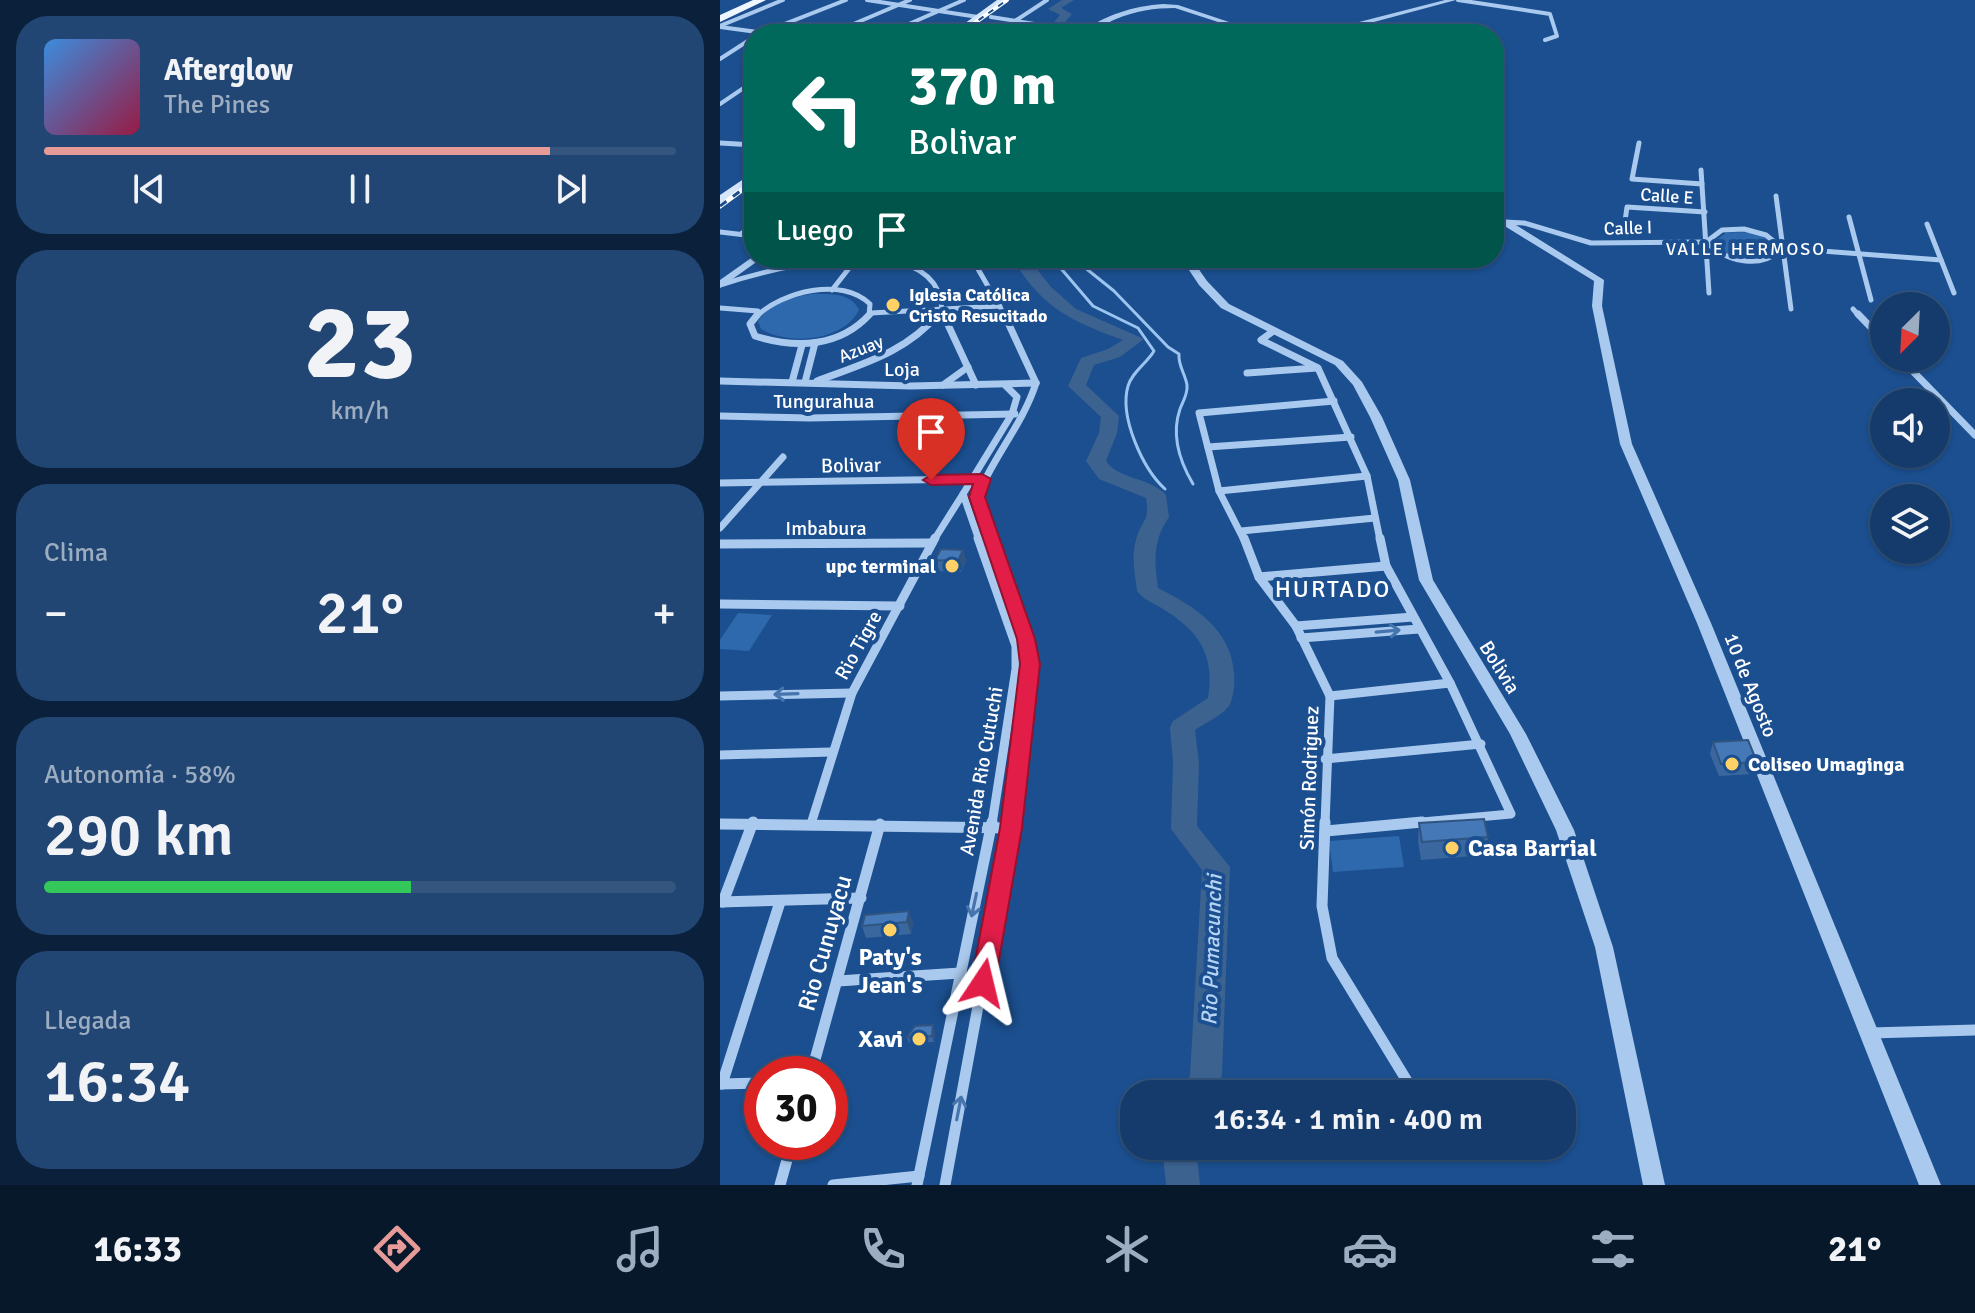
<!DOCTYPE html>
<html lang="es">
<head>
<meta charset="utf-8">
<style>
  :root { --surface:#143b6b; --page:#214673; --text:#f1f3f6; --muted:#9dadc1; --line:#33557e; --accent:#e69b98 }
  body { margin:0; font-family:Signika,sans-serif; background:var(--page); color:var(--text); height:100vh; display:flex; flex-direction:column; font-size:30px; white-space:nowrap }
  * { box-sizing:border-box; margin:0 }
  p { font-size:26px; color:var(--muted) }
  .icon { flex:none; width:44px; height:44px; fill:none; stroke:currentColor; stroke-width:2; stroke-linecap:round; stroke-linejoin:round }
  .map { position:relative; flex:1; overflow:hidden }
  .details { display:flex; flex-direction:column; gap:16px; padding:16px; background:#0b203b; width:720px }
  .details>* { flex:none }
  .guide { position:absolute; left:24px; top:24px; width:760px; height:244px; border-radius:32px; box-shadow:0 2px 6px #0004,0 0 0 2px var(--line); background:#00695c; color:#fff; overflow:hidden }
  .needle { width:52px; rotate:204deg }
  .controls { position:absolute; left:1150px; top:292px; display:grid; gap:16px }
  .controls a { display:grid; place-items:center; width:80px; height:80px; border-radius:50%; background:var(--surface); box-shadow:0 2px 6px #0004,0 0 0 2px var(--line); font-size:40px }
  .speed { position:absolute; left:24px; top:1056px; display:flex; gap:16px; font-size:40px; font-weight:700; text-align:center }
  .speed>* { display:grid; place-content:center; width:104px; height:104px; border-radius:50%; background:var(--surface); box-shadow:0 2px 6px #0004,0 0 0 2px var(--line); line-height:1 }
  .speed .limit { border:12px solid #d22; background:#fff; color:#111 }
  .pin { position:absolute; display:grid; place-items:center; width:68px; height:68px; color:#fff; margin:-82px -34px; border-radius:50% 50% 50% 0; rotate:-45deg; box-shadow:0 0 8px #0007 }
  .pin .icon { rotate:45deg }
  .me { position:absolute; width:88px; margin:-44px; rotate:10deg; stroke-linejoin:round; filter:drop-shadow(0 0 6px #0008) }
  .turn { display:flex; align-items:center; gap:28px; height:168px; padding:0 32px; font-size:36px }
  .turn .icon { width:104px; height:104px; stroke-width:2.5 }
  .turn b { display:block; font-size:56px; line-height:68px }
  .then { display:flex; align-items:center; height:76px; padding:0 32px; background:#0003; gap:16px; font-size:30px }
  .big { font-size:60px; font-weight:600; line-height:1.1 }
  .details .card { flex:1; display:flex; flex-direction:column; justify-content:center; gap:12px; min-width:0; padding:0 28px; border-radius:32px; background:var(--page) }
  .details .dial { align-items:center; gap:0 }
  .dial b { font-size:104px; line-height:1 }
  .song { display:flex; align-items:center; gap:24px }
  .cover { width:96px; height:96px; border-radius:12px; background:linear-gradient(135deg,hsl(210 70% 55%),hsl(340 70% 35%)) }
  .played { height:8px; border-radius:4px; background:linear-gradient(90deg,var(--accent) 80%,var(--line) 80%) }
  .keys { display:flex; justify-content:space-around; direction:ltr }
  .heat { display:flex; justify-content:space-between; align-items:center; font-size:44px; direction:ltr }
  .charge { height:12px; border-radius:6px; background:linear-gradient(90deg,#34c759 58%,var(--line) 0) }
  .trip { position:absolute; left:400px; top:1080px; width:456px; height:80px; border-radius:32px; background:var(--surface); box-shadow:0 2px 6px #0004,0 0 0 2px var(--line); font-weight:600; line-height:80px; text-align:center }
  .menu { display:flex; height:128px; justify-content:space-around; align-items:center; background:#08182b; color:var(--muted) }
  .menu .icon { width:56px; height:56px }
  .menu .selected { color:var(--accent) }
  .menu b { font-size:36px; color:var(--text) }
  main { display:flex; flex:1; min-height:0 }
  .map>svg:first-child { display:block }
  .green { fill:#2e69ad }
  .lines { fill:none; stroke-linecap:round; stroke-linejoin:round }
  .stream { stroke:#9cc4f0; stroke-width:3 }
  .river { fill:#3c6290; fill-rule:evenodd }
  .minor-far4 { stroke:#a9c9ee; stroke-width:4 }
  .minor-far3 { stroke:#a9c9ee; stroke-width:5 }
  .minor-far2 { stroke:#a9c9ee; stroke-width:7 }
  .minor-far1 { stroke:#a9c9ee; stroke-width:9 }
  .minor { stroke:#a9c9ee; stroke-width:11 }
  .tertiary { fill:#a9c9ee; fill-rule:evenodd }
  .secondary { fill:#d6e6fa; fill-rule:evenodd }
  .primary { fill:#f0f6ff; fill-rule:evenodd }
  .rail-far1-casing { stroke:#fff; stroke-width:4 }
  .rail-casing { stroke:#fff; stroke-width:5 }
  .rail-far1 { stroke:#1b4f8f; stroke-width:2; stroke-dasharray:6; stroke-linecap:butt }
  .rail { stroke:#1b4f8f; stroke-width:3; stroke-dasharray:8; stroke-linecap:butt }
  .wall { fill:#3a679d }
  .shaded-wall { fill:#305480 }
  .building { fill:#4478b7; stroke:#305480; stroke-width:2 }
  .oneway { stroke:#4674ac }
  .route { fill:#e11d48; stroke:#92132f; stroke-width:2 }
  .poi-dot { fill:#ffd166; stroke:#1b4f8f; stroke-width:3 }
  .labels { text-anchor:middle; stroke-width:8; stroke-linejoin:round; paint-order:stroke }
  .far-street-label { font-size:18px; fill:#fff; stroke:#1b4f8f }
  .far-neighbourhood-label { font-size:18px; letter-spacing:2px; fill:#fff; stroke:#1b4f8f }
  .far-poi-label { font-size:18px; font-weight:bold; fill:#fff; stroke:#1b4f8f; text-anchor:start }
  .street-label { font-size:20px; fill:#fff; stroke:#1b4f8f }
  .poi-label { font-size:20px; font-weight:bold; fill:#fff; stroke:#1b4f8f; text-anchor:end }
  .water-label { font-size:22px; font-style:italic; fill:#b5d3f5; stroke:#1b4f8f }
  .quarter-label { font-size:24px; letter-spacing:2px; fill:#fff; stroke:#1b4f8f }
  .near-poi-label { font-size:24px; font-weight:bold; fill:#fff; stroke:#1b4f8f; text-anchor:start }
  .near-street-label { font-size:24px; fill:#fff; stroke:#1b4f8f }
</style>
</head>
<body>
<main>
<section class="details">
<div class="card">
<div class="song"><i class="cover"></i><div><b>Afterglow</b><p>The Pines</p></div></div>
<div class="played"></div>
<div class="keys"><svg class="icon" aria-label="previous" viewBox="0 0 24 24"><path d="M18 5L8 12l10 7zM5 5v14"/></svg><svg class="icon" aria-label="pause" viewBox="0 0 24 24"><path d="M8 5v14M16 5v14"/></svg><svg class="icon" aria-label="next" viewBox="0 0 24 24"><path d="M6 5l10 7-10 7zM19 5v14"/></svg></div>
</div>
<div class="card dial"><b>23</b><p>km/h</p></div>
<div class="card"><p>Clima</p>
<div class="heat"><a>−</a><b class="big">21°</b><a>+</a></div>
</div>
<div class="card"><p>Autonomía · 58%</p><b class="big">290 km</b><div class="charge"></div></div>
<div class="card"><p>Llegada</p><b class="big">16:34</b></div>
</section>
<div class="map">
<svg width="1255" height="1185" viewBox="0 0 1255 1185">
  <rect width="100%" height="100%" fill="#1b4f8f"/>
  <g class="green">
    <path d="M1006,233C1023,231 1051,231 1056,251C1039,264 1005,260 993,242Z"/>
    <path d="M92,294C109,294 131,292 139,310C124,341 68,346 41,329L38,321C50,302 71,298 92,294Z"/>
    <polygon points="18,613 52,615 29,651 0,649 0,640"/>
    <polygon points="679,836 684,867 613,872 609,841"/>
  </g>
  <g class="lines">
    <g class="stream">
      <path d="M332,258L373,306L418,328L434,351C427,363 412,372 408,386C399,417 423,469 445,489"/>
      <path d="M353,258L394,291L448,347L459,354C458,366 465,373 467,385C468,394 463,401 460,409C451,435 460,462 473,484"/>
    </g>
    <g class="river">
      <polygon points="342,0 354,0 341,8 352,14 335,34 324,34 340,15 328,9"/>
      <path d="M292,258H308L331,287L356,309L424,339L400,357L374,365L366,385L399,416L397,433L386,461C399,480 430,477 446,495L449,517C433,540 434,560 438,588C474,606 511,629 514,673C515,682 514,696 510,704C504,715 485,723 475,730L479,763L477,826L510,867L502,1075L495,1094H463L470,1075L482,870L451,829L453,763L450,727L453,721L488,698C495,655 479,631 443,609C434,603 423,600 417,591C415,574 411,556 416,540C422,518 430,523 426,498L379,479L366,461L379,433L381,417L348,386L361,358L388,349L403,340C351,321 322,308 292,258Z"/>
      <polygon points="442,1146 476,1146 480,1185 446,1185"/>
    </g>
    <g class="minor-far4">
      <polyline points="147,0 258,17"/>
      <polyline points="738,0 830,14 837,36 825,40"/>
      <polyline points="271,17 327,26"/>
      <polyline points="0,26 63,0"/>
      <polyline points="128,26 225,32"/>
      <polyline points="0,27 45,33"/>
      <polyline points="182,27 244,0"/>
      <polyline points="39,34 126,0"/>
      <polyline points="110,34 190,0"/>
      <polyline points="275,34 327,0"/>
      <polyline points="0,59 34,37"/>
      <polyline points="0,104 34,81"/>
    </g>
    <g class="minor-far3">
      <polyline points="0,143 34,145"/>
      <polyline points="919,143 912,179 982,184"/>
      <polyline points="981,170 989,293"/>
      <polyline points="1056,196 1071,309"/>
      <polyline points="1129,217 1151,300"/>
      <polyline points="785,222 804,223 871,243 986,242"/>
      <polyline points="1207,224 1234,293"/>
      <path d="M1024,229L1046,235L1062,248C1042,271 1005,261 986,242L1002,230Z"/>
      <polyline points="0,232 34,236"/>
      <polyline points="21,234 34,224"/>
      <polyline points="903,235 907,207 985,212"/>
      <polyline points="1062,248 1221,260"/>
      <polyline points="242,258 254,262 285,316"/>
      <path d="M0,285C47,270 190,231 218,291C222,299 221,308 223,316"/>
      <polyline points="112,290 137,258"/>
      <polyline points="0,308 38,311"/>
      <polyline points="1133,309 1139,316"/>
      <polyline points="151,313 280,306"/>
      <path d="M37,316C62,292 122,276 150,304L149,316"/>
      <polyline points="216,316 221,310"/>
    </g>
    <g class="minor-far2">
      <path d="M38,314L30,324L35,336C77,349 120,347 150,314"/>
      <polyline points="223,314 256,385"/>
      <polyline points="284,314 316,383"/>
      <polyline points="1138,314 1164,341"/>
      <polyline points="552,332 541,340 598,368 647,476 660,540"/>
      <polyline points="1180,358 1255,435"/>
      <polyline points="527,373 597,368"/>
      <polyline points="0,381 191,386 316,383"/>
      <path d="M97,381C142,364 187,352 218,314"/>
      <polyline points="72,382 82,345"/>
      <polyline points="85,382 95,343"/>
      <polyline points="223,385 248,367"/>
      <polyline points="0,416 90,418 295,414"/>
      <polyline points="488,447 631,437"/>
      <polyline points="0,483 254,479"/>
      <polyline points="499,491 647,476"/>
      <polyline points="0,528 63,457"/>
      <polyline points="521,531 655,518"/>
      <polyline points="214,540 243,494"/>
      <polyline points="259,540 243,494 292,414 297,397 285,385"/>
      <path d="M272,540L257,497C273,457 303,424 316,383"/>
      <polyline points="524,540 499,491 479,413 614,401"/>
    </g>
    <g class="minor-far1">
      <polyline points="258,538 296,646 296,669 272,824"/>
      <polyline points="271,538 306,639 310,664 291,824"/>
      <polyline points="524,538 539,577 576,626 610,696 605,824"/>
      <polyline points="660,538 666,566 730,683 791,814 680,824"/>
      <polyline points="0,544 212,543"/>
      <polyline points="539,577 666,566"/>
      <polyline points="0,604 180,606"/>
      <polyline points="576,626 693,617"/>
      <polyline points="581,638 699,629"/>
      <polyline points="0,696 132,693"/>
      <polyline points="610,696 730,683"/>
      <polyline points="0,755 112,752"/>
      <polyline points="605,759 761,744"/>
      <polyline points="0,824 13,824"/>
      <polyline points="91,824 132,693 215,538"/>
    </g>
    <g class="minor">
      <polyline points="605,822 602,906 612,958 695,1094"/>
      <polyline points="0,824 291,828"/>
      <polyline points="606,831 702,822"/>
      <polyline points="0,902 141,898"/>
      <polyline points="3,902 33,822"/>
      <polyline points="118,981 240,973"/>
      <polyline points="1151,1033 1255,1030"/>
      <polyline points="91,1074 160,824"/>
      <polyline points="0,1084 42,1083"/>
      <polyline points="2,1084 60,902"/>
      <polyline points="60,1185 72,1142"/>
      <polyline points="113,1185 199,1176"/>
      <polyline points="197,1185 272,822"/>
      <polyline points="225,1185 292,822"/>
    </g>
    <g class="tertiary">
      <polygon points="725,0 736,0 639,26 584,34 567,34 639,22"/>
      <path d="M443,4L458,5L545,34H535L455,8C435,8 415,11 396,19C384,24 373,34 360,34C383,15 414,6 443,4Z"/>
      <polygon points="774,218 788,220 884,280 882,306 912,444 991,623 1221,1185 1199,1185 977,623 900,444 872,306 874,281 783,225 774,224"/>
      <polygon points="34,256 34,258 42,258 0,288 0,280"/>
      <polygon points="461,258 471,258 487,281 509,304 623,361 642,382 662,417 690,480 713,580 806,734 854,830 893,947 945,1185 923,1185 875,947 836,830 790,734 699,580 678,480 650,417 633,385 615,365 501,308 479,285"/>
    </g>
    <g class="secondary">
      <polygon points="277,0 286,0 239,34 230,34"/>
      <polygon points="34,172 34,180 0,203 0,195"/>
    </g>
    <polygon class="primary" points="33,0 46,0 0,22 0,15"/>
    <g class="rail-far1-casing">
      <polyline id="rail-far1" points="239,34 287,0"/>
    </g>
    <g class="rail-casing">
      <polyline id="rail" points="0,206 34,181"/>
    </g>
    <use href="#rail-far1" class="rail-far1"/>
    <use href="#rail" class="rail"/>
  </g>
  <g class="wall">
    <polygon points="243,550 246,561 241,572 218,571 215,560"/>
    <polygon points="993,742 1037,762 1033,774 999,776 990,754"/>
    <polygon points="699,823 768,837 767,855 701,860 698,841"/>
    <polygon points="145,915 193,923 191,934 146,938 142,926"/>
    <polygon points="215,1031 214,1042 189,1043 187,1037"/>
  </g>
  <g class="shaded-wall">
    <polygon points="243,550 246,561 241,572 238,561"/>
    <polygon points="189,911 193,923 191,934 187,922"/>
    <polygon points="213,1025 215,1031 214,1042 212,1036"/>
  </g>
  <g class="building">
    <polygon points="221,549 243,550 238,561 215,560"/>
    <polygon points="1028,740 1037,762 1001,764 993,742"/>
    <polygon points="764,819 768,837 702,842 699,823"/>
    <polygon points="189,911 187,922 142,926 145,915"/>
    <polygon points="213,1025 212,1036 187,1037 195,1026"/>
  </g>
  <defs><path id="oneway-shaft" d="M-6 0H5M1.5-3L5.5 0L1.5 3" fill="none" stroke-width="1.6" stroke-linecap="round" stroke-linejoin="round" transform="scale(2)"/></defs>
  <g class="oneway">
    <use href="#oneway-shaft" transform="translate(668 631) rotate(-5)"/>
    <use href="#oneway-shaft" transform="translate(66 694) rotate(178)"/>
    <use href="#oneway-shaft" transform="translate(254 905) rotate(102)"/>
    <use href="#oneway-shaft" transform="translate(239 1108) rotate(-79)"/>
  </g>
  <polygon class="route" points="262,474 271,479 265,497 315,639 320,664 302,828 275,983 272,990 263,993 254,990 251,983 280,828 300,664 297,639 249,497 253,484 211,485 203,480 211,475"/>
  <g class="poi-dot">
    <circle cx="173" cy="305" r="8"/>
    <circle cx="232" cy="566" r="8"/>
    <circle cx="1012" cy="764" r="8"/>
    <circle cx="732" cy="848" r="8"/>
    <circle cx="170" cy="930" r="8"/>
    <circle cx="199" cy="1039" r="8"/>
  </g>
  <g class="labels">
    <g class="far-street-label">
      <text transform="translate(947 196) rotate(4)" y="6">Calle E</text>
      <text transform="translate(908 228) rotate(-2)" y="6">Calle I</text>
      <text transform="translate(141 349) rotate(-21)" y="6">Azuay</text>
    </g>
    <g class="far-neighbourhood-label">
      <text x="1026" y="255">VALLE HERMOSO</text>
    </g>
    <g class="far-poi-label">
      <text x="189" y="301">Iglesia Católica<tspan x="189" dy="21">Cristo Resucitado</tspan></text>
    </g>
    <g class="street-label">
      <text x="182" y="376">Loja</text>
      <text x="104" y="408">Tungurahua</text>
      <text transform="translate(131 465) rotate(-1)" y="7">Bolivar</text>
      <text x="106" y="535">Imbabura</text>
      <text transform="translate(138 645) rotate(-61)" y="7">Rio Tigre</text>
      <text transform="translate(780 667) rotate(58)" y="7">Bolivia</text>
      <text transform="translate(1031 685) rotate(68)" y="7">10 de Agosto</text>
      <text transform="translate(261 771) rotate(-80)" y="7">Avenida Rio Cutuchi</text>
      <text transform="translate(589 778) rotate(-88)" y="7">Simón Rodriguez</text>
    </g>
    <g class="poi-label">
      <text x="216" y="573">upc terminal</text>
      <text x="1028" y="771" text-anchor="start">Coliseo Umaginga</text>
    </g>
    <g class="water-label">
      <text transform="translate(491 950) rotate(-88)" y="8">Rio Pumacunchi</text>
    </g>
    <g class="quarter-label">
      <text x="613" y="597">HURTADO</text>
    </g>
    <g class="near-poi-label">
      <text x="748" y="856">Casa Barrial</text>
      <text x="170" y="965" text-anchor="middle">Paty's<tspan x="170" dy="28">Jean's</tspan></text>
      <text x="183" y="1047" text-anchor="end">Xavi</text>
    </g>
    <g class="near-street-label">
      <text transform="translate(105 943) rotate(-74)" y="8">Rio Cunuyacu</text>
    </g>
  </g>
</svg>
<div class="controls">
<a><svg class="needle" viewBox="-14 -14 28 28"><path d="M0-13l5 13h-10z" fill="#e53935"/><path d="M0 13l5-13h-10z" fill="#9dadc1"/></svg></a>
<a><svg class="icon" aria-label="sound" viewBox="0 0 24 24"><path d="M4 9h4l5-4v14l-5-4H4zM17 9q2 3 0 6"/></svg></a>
<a><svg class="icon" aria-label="layers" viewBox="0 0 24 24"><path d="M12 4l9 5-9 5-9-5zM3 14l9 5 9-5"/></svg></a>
</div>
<div class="speed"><div class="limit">30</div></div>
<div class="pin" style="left:211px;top:480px;background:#d93025"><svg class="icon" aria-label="arrive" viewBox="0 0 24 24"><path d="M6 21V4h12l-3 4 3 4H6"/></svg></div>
<svg class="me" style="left:263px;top:983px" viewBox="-20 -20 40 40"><path d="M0-17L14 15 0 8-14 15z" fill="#e11d48" stroke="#fff" stroke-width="4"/></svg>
<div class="trip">16:34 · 1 min · 400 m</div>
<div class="guide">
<div class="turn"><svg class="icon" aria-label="left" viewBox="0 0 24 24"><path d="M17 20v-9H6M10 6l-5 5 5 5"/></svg><div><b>370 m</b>Bolivar</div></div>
<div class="then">Luego<svg class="icon" aria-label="arrive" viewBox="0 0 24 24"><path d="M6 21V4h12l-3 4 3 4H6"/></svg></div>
</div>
</div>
</main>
<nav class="menu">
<b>16:33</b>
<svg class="icon selected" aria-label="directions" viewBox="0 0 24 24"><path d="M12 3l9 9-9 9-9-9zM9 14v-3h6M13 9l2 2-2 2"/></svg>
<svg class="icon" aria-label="music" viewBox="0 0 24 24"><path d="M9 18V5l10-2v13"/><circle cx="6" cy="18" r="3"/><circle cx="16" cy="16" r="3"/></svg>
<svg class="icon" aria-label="phone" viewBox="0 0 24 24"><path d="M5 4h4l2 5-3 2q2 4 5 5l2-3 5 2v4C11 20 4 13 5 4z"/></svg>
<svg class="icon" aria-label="climate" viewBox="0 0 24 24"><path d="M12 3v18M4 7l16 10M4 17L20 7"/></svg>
<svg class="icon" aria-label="car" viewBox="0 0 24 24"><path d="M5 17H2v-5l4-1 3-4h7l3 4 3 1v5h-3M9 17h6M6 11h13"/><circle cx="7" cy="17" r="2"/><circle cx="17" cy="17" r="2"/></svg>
<svg class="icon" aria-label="filters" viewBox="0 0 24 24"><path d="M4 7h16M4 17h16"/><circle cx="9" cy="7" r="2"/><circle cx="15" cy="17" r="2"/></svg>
<b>21°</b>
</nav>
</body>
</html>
